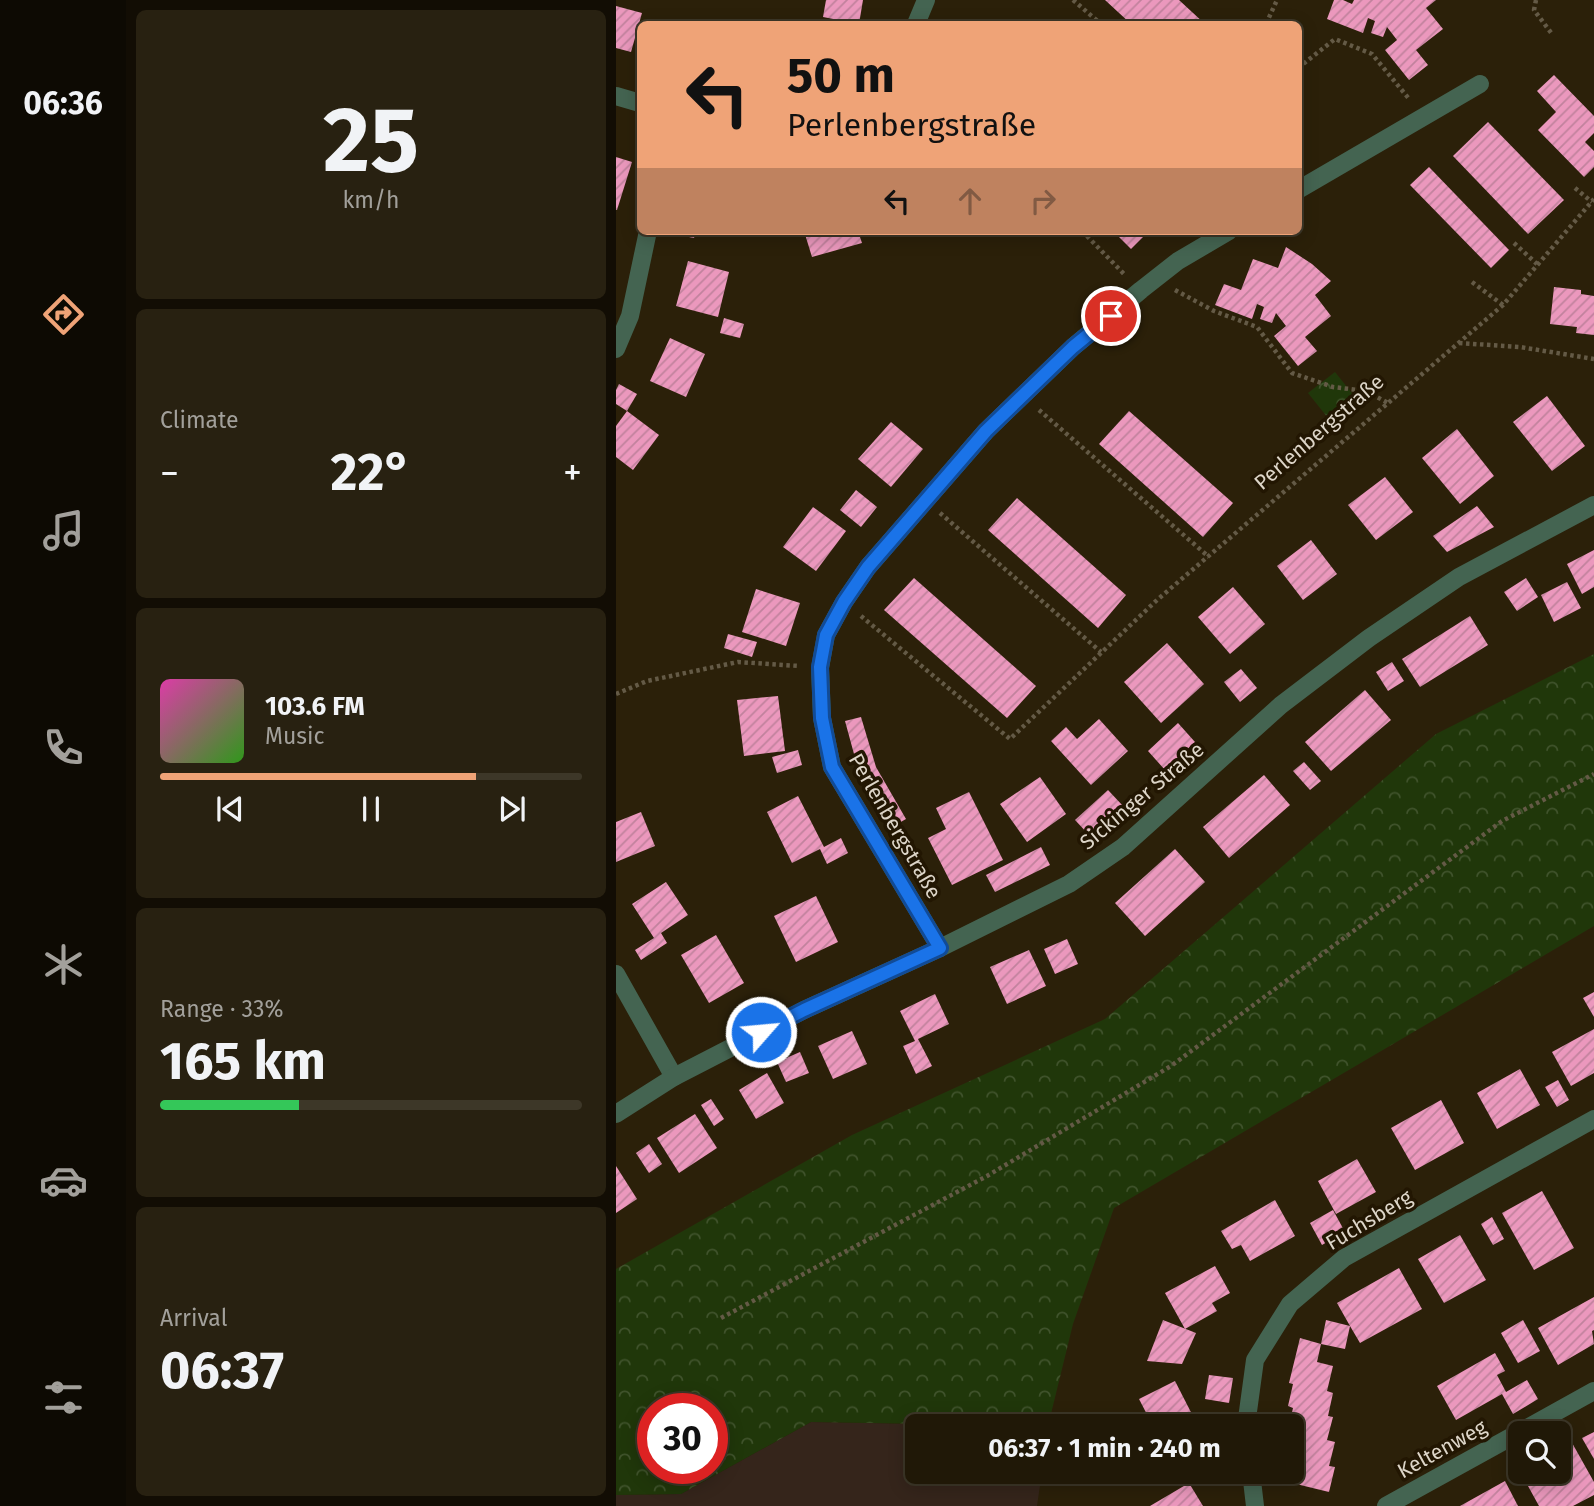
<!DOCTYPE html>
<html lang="en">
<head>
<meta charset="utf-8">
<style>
  :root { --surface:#201807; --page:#282111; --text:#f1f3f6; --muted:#a2a09b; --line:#3d3728; --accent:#efa377 }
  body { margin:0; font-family:"Fira Sans",sans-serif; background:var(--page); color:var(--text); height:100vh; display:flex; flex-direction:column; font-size:26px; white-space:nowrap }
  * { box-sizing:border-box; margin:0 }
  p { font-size:23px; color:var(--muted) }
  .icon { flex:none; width:38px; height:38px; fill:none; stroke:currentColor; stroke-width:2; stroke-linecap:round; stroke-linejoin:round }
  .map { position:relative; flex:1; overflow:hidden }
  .panel { display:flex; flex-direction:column; gap:10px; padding:10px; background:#120d04; width:490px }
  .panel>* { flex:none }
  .guide { position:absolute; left:21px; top:21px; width:665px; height:214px; border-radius:10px; box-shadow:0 4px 18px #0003,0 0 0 2px var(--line); background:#efa377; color:#111; overflow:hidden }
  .controls { position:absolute; left:892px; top:1421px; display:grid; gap:14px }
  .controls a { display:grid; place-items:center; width:63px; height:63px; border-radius:10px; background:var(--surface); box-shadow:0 4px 18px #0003,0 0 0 2px var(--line); font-size:35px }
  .speed { position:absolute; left:21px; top:1393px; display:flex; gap:14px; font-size:35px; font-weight:700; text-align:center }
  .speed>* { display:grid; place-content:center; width:91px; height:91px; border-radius:50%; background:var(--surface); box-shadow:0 4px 18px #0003,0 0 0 2px var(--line); line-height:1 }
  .speed .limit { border:10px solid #d22; background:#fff; color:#111 }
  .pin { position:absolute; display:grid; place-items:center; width:60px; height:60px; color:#fff; margin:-30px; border:4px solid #fff; border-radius:50%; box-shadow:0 2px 7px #0007 }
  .me { position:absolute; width:77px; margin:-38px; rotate:63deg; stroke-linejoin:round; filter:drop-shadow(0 0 5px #0008) }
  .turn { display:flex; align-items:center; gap:24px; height:147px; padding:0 35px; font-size:32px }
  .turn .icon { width:91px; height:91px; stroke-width:2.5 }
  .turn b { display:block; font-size:49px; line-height:60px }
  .lanes { display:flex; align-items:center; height:66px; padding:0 35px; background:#0003; justify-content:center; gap:35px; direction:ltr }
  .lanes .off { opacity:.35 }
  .big { font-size:52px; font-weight:700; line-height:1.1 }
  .panel .card { flex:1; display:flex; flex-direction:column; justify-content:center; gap:10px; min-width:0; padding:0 24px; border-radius:10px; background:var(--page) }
  .panel .dial { align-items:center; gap:0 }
  .dial b { font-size:91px; line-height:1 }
  .song { display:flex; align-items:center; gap:21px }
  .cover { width:84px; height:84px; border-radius:10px; background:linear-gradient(135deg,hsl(320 70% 55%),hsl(110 70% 35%)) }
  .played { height:7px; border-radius:4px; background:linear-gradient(90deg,var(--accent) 75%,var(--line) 75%) }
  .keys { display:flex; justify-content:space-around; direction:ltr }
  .heat { display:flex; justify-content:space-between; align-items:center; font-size:38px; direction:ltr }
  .charge { height:10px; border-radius:5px; background:linear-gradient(90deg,#34c759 33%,var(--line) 0) }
  .trip { position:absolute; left:289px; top:1414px; width:399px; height:70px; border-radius:10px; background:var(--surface); box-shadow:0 4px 18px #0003,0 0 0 2px var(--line); font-weight:700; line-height:70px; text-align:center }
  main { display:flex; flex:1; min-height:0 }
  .tab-bar { display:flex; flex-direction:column; width:126px; justify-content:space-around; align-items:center; background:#0d0a03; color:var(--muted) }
  .tab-bar .icon { width:49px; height:49px }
  .tab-bar .on { color:var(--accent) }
  .tab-bar b { font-size:32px; color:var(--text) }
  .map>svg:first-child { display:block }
  .industrial { fill:#35251b }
  .forest { fill:url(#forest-crowns); fill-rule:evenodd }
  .building { fill:url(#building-hatch) }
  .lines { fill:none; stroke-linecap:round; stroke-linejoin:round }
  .path { stroke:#645a46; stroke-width:4.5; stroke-dasharray:3.5 3.5; stroke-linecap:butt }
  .minor { stroke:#446451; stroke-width:18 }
  .route-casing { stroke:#114b97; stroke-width:18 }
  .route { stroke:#1a73e8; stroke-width:12 }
  .labels { text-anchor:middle; stroke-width:7; stroke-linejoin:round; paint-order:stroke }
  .street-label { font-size:21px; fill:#ddd5c8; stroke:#221602 }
</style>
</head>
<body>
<main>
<nav class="tab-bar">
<b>06:36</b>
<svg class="icon on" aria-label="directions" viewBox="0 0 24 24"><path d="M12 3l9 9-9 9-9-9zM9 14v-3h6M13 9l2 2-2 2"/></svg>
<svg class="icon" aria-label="music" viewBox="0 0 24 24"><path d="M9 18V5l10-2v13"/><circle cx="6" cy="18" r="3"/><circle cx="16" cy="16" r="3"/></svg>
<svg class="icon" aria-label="phone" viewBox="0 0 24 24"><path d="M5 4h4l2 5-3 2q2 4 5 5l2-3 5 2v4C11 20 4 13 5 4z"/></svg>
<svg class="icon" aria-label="climate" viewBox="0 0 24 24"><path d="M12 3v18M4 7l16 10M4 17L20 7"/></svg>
<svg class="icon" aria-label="car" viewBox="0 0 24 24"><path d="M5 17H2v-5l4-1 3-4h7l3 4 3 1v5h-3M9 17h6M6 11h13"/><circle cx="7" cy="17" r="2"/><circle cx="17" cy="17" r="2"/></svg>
<svg class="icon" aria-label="filters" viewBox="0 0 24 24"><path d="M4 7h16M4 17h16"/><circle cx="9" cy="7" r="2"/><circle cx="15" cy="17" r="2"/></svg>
</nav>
<section class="panel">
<div class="card dial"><b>25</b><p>km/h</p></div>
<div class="card"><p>Climate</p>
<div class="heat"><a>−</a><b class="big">22°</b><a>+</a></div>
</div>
<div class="card">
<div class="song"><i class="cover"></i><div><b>103.6 FM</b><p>Music</p></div></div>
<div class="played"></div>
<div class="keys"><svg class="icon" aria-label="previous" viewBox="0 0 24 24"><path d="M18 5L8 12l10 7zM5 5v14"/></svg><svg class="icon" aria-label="pause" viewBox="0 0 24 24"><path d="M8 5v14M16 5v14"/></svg><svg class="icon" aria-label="next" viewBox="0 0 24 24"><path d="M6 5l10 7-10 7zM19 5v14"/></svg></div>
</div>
<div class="card"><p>Range · 33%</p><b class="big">165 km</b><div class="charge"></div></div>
<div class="card"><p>Arrival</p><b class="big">06:37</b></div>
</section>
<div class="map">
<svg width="978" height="1506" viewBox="0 0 978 1506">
  <defs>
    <pattern id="forest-crowns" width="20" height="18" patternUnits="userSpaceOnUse" patternTransform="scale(1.75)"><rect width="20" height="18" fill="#20370a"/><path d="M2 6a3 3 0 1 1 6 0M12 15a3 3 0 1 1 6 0" fill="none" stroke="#40532c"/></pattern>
    <pattern id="building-hatch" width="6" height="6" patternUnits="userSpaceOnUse" patternTransform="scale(1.75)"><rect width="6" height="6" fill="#eb98bd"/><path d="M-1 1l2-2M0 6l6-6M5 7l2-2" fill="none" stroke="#c1829d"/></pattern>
  </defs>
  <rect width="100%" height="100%" fill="#2b2009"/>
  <polygon class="industrial" points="195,1422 421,1426 301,1426 301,1472 426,1472 421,1506 0,1506 0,1495 65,1494"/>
  <g class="forest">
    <polygon points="719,372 739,397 712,418 692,393"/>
    <path d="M978,654V926L498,1208L457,1324L432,1426L195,1422L65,1494L0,1495V1269L236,1135L489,1019L820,734ZM37,1409H96V1468H37Z"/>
  </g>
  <g class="building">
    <polygon points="210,0 247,0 243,24 207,17"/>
    <polygon points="489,0 563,0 589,24 525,24 519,19 515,24"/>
    <polygon points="718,0 727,0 736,4 738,0 820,0 810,8 827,29 800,50 812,65 793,80 769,50 781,40 771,27 767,37 755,33 759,21 752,18 747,33 711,19"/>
    <polygon points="0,6 26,13 15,52 0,48"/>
    <polygon points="938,75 978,116 978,133 969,142 978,151 978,167 968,177 922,130 940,112 921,91"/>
    <polygon points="872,122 948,200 912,234 837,156"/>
    <polygon points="0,157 16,162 1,210 0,210"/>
    <polygon points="813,167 893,250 875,268 794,185"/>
    <polygon points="54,231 80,231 78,238 53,233"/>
    <polygon points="188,231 242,231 246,243 196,257"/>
    <polygon points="497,231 533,231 515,249"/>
    <polygon points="670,247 696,264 715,281 699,295 715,316 689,337 701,351 682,366 658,336 670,326 660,313 656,323 644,319 648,307 641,304 636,319 599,305 608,284 625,290 637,259 662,268"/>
    <polygon points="72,261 113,272 102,317 60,306"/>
    <polygon points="938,287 965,290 965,294 978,296 978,335 960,333 961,327 934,324"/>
    <polygon points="108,318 128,324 124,338 104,333"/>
    <polygon points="54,338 89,354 70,397 34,381"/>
    <polygon points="3,384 21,394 11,411 0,404 0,390"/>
    <polygon points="931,396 969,446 936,471 897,422"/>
    <polygon points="11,411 43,435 17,470 0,457 0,426"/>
    <polygon points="513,411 617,503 587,537 483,444"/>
    <polygon points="275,422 307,449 275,487 242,459"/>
    <polygon points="841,429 878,476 844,504 806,458"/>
    <polygon points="769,477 797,512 760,540 732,505"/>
    <polygon points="240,490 261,507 245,527 224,510"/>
    <polygon points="401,498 510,595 482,628 372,530"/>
    <polygon points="861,506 878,527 831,552 817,536"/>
    <polygon points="197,507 230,531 200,571 167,547"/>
    <polygon points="695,540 721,574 687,600 661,566"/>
    <polygon points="978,550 978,587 966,594 951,564"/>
    <polygon points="298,578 420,686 391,718 268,610"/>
    <polygon points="910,578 922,597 901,611 888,592"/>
    <polygon points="951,582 965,608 938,622 925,595"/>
    <polygon points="617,587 649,624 614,654 582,617"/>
    <polygon points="140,589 184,603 170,646 126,632"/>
    <polygon points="854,616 872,645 804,687 786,659"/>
    <polygon points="112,634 141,642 136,657 108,648"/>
    <polygon points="551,643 588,684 545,723 508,682"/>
    <polygon points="776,662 788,681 772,691 760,672"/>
    <polygon points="625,669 641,688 624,702 608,682"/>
    <polygon points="749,690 775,720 715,771 689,742"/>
    <polygon points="162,696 169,751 128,756 121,700"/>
    <polygon points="245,717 260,767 290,819 276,827 246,775 238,754 229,721"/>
    <polygon points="483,719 512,751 475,785 435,741 450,727 461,739"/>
    <polygon points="562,723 579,742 549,770 532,751"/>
    <polygon points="182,750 186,765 161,773 156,757"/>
    <polygon points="688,762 705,781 694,790 677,771"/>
    <polygon points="648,775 674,805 613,858 587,827"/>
    <polygon points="424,777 450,814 411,842 384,804"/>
    <polygon points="492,790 507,806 474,836 459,820"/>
    <polygon points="353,792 387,860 336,885 312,838 330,829 320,808"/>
    <polygon points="182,796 208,847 225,838 232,853 211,864 204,849 176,863 151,812"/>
    <polygon points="25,812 39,846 0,862 0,822"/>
    <polygon points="425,847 434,865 379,892 370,875"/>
    <polygon points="559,849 589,882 529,936 499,903"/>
    <polygon points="50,882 72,915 45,933 51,943 25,960 19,950 38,938 16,904"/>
    <polygon points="200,896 222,942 180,962 158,916"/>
    <polygon points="100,935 128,983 93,1003 65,955"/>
    <polygon points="451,939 462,964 439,974 428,949"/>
    <polygon points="413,950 430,986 391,1004 374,967"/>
    <polygon points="978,992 978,1017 967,998"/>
    <polygon points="319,994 333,1024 302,1039 316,1066 300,1074 287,1046 299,1041 284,1011"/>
    <polygon points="978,1029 978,1073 955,1086 936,1052"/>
    <polygon points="236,1031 251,1064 217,1079 202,1046"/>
    <polygon points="184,1052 193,1073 170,1082 161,1062"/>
    <polygon points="904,1069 924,1105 881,1129 861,1093"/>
    <polygon points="151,1073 168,1103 140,1119 123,1090"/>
    <polygon points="942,1080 953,1100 941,1107 929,1087"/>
    <polygon points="95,1099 108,1119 98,1126 85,1105"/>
    <polygon points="825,1100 848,1143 799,1170 775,1128"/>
    <polygon points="79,1114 101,1148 63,1173 41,1138"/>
    <polygon points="33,1144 46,1164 33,1173 20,1153"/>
    <polygon points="741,1159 760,1192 720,1214 702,1181"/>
    <polygon points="0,1166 21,1199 0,1213"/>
    <polygon points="926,1191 958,1248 918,1270 886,1213"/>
    <polygon points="659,1200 679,1236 634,1261 625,1245 616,1249 605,1231"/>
    <polygon points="717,1210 729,1232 706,1245 694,1223"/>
    <polygon points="876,1217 888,1239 877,1245 865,1224"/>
    <polygon points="844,1235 870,1280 828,1303 802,1259"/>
    <polygon points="599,1266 614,1293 596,1303 601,1311 569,1329 549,1293"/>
    <polygon points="783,1268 806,1309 744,1343 734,1326 729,1349 705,1344 701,1362 717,1366 711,1391 717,1393 712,1416 717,1417 711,1440 719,1442 713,1466 719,1467 713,1492 672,1482 677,1457 676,1457 676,1440 677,1432 676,1426 673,1426 677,1408 672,1406 677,1384 673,1383 684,1338 705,1344 710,1320 734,1326 721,1303"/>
    <polygon points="978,1297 978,1330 976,1331 978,1344 942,1365 922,1328"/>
    <polygon points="547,1320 580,1333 566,1364 531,1361"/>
    <polygon points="907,1320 924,1351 902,1363 885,1333"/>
    <polygon points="879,1353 889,1371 881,1375 890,1392 911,1380 922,1399 897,1414 886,1394 840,1420 821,1386"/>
    <polygon points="593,1375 617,1378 613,1403 589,1399"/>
    <polygon points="559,1381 582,1426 537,1426 523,1399"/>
    <polygon points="978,1432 978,1459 966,1438"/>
    <polygon points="955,1441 978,1482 978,1495 957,1506 923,1506 895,1455 905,1450 905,1472 943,1472 943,1448"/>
    <polygon points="889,1481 902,1506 844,1506"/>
    <polygon points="573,1483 587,1506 534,1506"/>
  </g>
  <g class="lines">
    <g class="path">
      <polyline points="457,0 485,24"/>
      <polyline points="920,0 918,10 936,34"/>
      <polyline points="650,24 661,0"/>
      <polyline points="682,68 719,39 756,54 794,100"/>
      <polyline points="959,188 976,202"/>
      <polyline points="466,231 509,275"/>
      <polyline points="898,243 921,264"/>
      <polyline points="856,282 887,305"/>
      <polyline points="559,290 598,311 641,327 676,373 717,387 750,391 772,403"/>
      <polyline points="843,343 904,347 978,359"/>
      <polyline points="423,410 593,557"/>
      <polyline points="324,513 485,652"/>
      <polyline points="245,616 394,739 541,600 887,305 978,199"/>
      <polyline points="0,694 31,681 122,662 183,666"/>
      <polyline points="105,1318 371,1176 555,1066 886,821 978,774"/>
    </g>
    <g class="minor">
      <polyline points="300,24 310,0"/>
      <polyline points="0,96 24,103"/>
      <polyline points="682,190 864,84"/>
      <polyline points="0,349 14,316 32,231"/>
      <polyline points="324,948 216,767 206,718 204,668 210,635 228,602 252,567 370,431 457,347 525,290 562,261 613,231"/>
      <polyline points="0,974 58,1077"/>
      <polyline points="0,1114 58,1077 188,1010 324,948 453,884 507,847 665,705 753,638 843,577 978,505"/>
      <polyline points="630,1426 639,1360 674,1304 728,1258 978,1119"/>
      <polyline points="635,1472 639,1506"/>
      <polyline points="770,1506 978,1391"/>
    </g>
  </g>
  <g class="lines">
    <g class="route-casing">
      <polyline id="route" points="145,1032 188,1010 324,948 216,767 206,718 204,667 210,635 228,602 252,567 370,431 457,347 495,316"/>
    </g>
    <use href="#route" class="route"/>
  </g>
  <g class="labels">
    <g class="street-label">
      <text transform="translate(703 432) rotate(-41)" y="7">Perlenbergstraße</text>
      <text transform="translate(526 796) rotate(-40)" y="7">Sickinger Straße</text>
      <text transform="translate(279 826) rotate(60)" y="7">Perlenbergstraße</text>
      <text transform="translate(753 1220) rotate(-31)" y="7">Fuchsberg</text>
      <text transform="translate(826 1449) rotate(-29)" y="7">Keltenweg</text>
    </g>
  </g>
</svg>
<div class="controls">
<a><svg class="icon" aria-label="search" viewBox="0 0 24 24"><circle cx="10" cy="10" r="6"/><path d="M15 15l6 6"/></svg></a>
</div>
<div class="speed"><div class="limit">30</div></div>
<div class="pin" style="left:495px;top:316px;background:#d93025"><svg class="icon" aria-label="arrive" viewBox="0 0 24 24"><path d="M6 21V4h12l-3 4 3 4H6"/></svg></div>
<svg class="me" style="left:145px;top:1032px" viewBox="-20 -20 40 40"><circle r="17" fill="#1a73e8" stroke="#fff" stroke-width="3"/><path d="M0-11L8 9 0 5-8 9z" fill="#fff"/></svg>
<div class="trip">06:37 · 1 min · 240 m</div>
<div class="guide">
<div class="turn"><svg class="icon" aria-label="left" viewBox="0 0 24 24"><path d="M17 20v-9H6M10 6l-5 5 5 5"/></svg><div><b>50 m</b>Perlenbergstraße</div></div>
<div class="lanes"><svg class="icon" aria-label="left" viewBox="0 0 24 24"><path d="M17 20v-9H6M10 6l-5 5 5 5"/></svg><svg class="icon off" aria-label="ahead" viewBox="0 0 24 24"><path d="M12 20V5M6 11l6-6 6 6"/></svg><svg class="icon off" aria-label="right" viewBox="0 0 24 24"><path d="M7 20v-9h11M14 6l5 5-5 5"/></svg></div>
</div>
</div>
</main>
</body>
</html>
